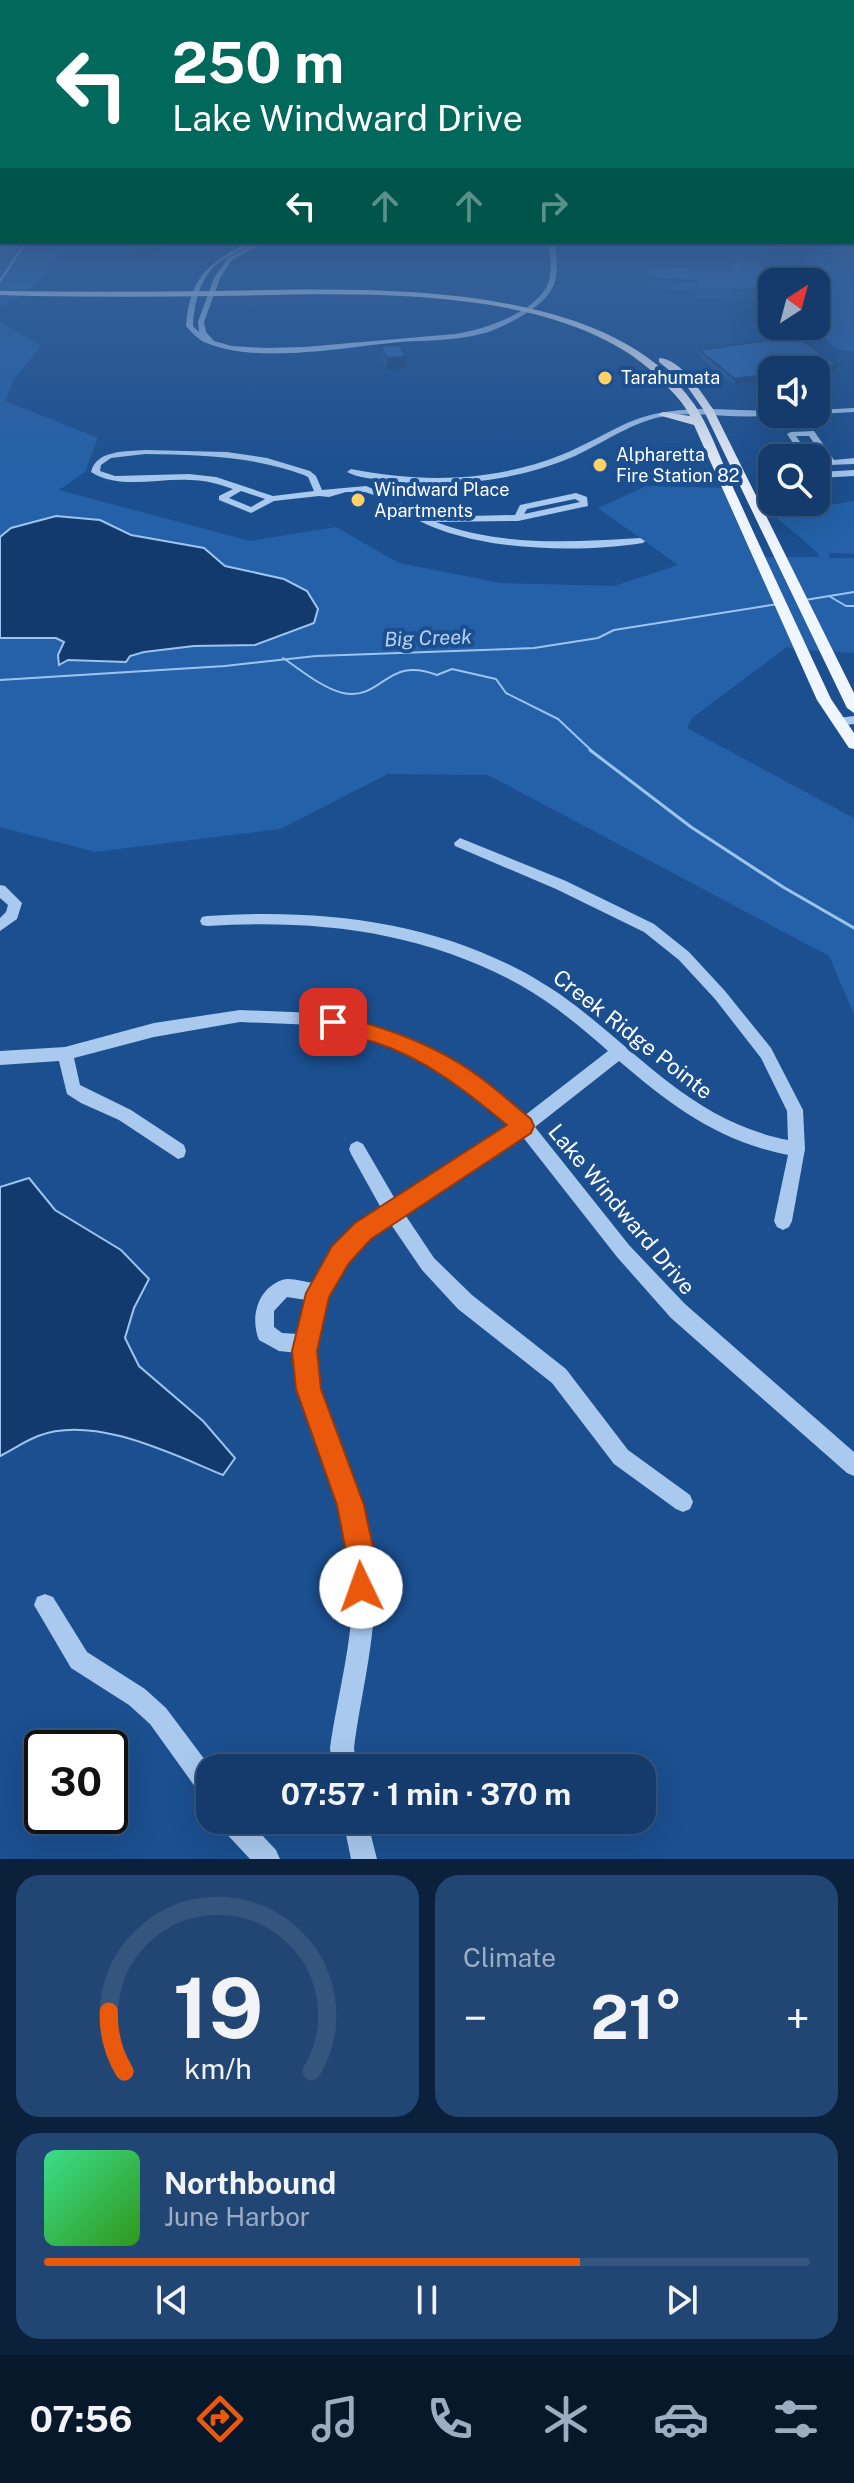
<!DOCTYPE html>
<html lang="en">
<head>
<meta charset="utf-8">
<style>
  :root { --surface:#143b6b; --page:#214673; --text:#f1f3f6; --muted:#9dadc1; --line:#33557e; --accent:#ea580c }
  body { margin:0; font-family:"Public Sans",sans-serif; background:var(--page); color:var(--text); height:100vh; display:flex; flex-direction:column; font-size:30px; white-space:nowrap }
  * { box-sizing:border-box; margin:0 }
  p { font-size:26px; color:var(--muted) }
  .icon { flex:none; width:44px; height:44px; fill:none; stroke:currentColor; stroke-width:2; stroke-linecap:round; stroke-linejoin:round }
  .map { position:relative; height:1859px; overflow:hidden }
  .details { display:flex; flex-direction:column; gap:16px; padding:16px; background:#0b203b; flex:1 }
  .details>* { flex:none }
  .guide { position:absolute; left:0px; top:0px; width:854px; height:244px; box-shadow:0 8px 32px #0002,0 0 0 2px var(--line); background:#00695c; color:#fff; overflow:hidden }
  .needle { width:52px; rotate:36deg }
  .fabs { position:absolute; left:758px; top:268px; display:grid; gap:16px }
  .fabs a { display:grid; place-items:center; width:72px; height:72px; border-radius:16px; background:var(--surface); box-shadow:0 8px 32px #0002,0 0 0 2px var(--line); font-size:40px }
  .speed { position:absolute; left:24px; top:1730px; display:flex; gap:16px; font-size:40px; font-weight:700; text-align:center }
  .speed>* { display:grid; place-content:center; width:104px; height:104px; border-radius:50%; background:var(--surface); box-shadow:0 8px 32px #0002,0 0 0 2px var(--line); line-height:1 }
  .speed .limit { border:4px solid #111; border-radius:12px; background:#fff; color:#111 }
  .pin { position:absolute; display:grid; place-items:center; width:68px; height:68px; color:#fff; margin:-34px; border-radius:16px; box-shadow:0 4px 12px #0006 }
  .me { position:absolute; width:88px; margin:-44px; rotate:357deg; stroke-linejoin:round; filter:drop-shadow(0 0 6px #0008) }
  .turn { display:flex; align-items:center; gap:28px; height:168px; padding:0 40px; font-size:36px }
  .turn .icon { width:104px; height:104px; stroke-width:2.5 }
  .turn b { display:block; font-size:56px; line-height:68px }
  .lanes { display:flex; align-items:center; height:76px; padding:0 40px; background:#0003; justify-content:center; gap:40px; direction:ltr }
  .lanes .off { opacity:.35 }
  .big { font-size:60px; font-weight:700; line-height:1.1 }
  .details .widget { flex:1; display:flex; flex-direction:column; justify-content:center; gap:12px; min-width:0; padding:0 28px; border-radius:24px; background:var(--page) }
  .details .dial { align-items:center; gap:0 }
  .dial svg { height:208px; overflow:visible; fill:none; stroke:var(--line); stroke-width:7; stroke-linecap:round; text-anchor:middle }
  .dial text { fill:var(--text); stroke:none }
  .song { display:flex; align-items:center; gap:24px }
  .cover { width:96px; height:96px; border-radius:12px; background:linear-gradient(135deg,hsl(150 70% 55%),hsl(110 70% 35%)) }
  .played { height:8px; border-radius:4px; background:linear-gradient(90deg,var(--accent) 70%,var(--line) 70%) }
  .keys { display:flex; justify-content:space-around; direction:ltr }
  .heat { display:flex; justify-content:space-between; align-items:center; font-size:44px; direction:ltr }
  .details .tiles { flex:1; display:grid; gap:16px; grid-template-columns:1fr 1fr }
  .widget:last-child { grid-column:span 2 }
  .trip { position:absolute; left:196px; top:1754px; width:460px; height:80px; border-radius:24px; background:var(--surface); box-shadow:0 8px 32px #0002,0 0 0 2px var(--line); font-weight:700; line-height:80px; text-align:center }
  .tabs { display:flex; height:128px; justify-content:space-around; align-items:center; background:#08182b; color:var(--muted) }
  .tabs .icon { width:56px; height:56px }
  .tabs .active { color:var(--accent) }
  .tabs b { font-size:36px; color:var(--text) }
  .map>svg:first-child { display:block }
  .green { fill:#2461a8 }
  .water { fill:#123a6d; stroke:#9cc4f0; stroke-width:2 }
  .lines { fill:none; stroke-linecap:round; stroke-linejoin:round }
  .stream-far1 { stroke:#9cc4f0; stroke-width:2 }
  .stream { stroke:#9cc4f0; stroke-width:3 }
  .minor { fill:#a9c9ee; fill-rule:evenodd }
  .major { fill:#f0f6ff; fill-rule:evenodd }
  .wall { fill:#245895 }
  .shaded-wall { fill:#1d4779 }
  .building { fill:#2a66ad; stroke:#1d4779; stroke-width:2 }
  .route { fill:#ea580c; stroke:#983908; stroke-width:2 }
  .poi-dot { fill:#ffd166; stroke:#1b4f8f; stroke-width:3 }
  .labels { text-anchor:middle; stroke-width:8; stroke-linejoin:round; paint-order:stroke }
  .far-poi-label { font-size:18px; fill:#fff; stroke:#1b4f8f; text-anchor:start }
  .far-water-label { font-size:20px; font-style:italic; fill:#b5d3f5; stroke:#1b4f8f }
  .street-label { font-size:22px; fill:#fff; stroke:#1b4f8f }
</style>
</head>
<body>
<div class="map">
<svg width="854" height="1859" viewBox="0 0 854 1859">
  <rect width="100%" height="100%" fill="#1b4f8f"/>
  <g class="green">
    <path d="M0,227L2,242H69C48,269 34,295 0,305Z"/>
    <path d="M852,227L854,351C827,355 816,326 816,305H819L816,282H810L802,262L822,242H852Z"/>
    <polygon points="0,322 42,346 14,379 5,401 98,438 85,472 59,490 250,541 336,527 399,563 501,583 614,586 678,565 598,508 646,486 728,488 757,557 819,557 817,552 772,514 854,501 854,554 828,553 830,558 854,558 854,653 797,650 787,647 692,718 687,728 854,818 854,1014 829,956 488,775 388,774 280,829 95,852 0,827"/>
  </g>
  <g class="water">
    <polygon points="56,516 100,520 131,535 204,548 225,566 284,579 307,591 318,609 314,623 255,645 194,646 144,652 130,656 126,662 68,660 59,665 58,655 64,642 56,638 0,638 0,537 11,528"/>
    <path d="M29,1178L55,1210L121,1250L149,1279L134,1308L125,1338L139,1366L203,1421L235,1458L223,1475C172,1454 93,1414 38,1436C25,1441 12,1450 0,1456V1187Z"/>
  </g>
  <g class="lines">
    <g class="stream-far1">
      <polyline points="0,281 26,242"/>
      <polyline points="829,596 846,606 854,606"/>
      <polyline points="805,600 854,592"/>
      <path d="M283,658C301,670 322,688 343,693C383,701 386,655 437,675L452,669L496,679L506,693L558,719L593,752"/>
      <polyline points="0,680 225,666 316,656 534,648 598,638 614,630 778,604"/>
    </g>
    <polyline class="stream" points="590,750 691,827 783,887 854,928"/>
    <g class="minor">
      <path d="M247,242H254C242,251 226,256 215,266C199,281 194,305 193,326L199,332L198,322L214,278L228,258L258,242H265L232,260L220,278L204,322L206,332L214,341L232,346L266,348L304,347L455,334C483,330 527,315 544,291C554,278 550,258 549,242H555C556,258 560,275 551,290C542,308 504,327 485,333C457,341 428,340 400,342C345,347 255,365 204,342C198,339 191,332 186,326C190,277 207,265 247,242Z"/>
      <polygon points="854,408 854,412 816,414 815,414 816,410"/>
      <path d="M711,409L772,411V414H775C744,421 700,410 665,416C632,422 605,442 575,456C517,481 451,488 388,481C375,479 358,478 347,472L351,469C422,483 493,482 561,455C584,446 605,433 627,423C654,411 682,409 711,409Z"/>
      <polygon points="814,431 834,460 854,458 854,464 829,465 809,436 796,436 811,458 803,458 787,434 791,432"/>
      <path d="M145,450L227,452L267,458L310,471L316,476L322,490L366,486L390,496L386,499L365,492H346L329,497L319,496L274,501L251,513L219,500V496L233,489C219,484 205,480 190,480C158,478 119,490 91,472C97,449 126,452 145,450ZM145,454C200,455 252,456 304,475L308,477L314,491L273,496L216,477L189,474L115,476L100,471L101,465L111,458ZM241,491L265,499L251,507L229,498Z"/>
      <polygon points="816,469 820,472 854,470 854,476 818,478 816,477"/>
      <path d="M576,493L587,497L588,506L518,521L436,522C502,547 571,542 640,538L645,541L643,543C573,554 451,552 395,505L402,503L426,517L515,515L520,505ZM575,499L580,502L524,514L527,509Z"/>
      <polygon points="854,716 854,724 838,726 832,722 838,718"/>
      <path d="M460,838L566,881L654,924L689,952L725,991L771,1048L803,1110L805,1149L792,1221L789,1227L783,1230L777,1227L774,1221L788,1155C718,1141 672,1106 619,1061L535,1127L629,1245L685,1304L854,1452V1476L847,1473L671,1318L617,1257L522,1136L404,1213L434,1258L472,1295L566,1369L628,1450L690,1495L693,1502L690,1509L683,1512L676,1509L614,1464L552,1383L458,1309L422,1270L390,1223C367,1239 350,1255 336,1279C283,1371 357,1462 372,1554C382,1618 362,1685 354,1748L356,1768H332L330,1748C339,1685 360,1618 350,1554C340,1485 298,1422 298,1353L279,1351L259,1340C250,1318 257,1289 282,1280C290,1277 304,1282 313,1283L341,1240L381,1208L351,1154L349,1149L351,1144L357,1141L363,1144L395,1199L511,1125L463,1086L406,1052L349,1032L316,1025L240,1022L154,1037L74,1058L80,1085L131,1110L184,1145L186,1151L184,1157L178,1159L119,1120L81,1103L67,1094L59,1061L0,1065V1051L65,1047L154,1023L240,1010L316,1013L349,1020L416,1042L475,1076L524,1116L608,1051C581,1027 552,1003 520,985C423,931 316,919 207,926L202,925L200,921L202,917L207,916C336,907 470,925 576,1006C646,1060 697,1122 788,1140L787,1111L761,1058L715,999L679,960L644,932L556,889L455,846L454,843ZM287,1297L306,1300L298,1334L282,1333L274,1327V1311Z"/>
      <polygon points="0,885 5,886 22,903 17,919 0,931 0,918 6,912 8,905 0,898"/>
      <polygon points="45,1594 53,1597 87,1652 145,1689 166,1708 211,1768 210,1798 201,1795 150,1724 129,1705 71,1668 34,1605 37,1597"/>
      <polygon points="219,1820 248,1820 276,1850 280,1859 250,1859 222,1829"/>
      <polygon points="343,1820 367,1820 377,1859 351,1859"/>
    </g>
    <g class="major">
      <path d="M0,291C73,292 145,292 218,291C356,289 605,275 694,404C711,429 724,468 737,496C768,564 800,632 831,699L854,733V749L849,748L817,700L694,425L658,415L663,412L690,416C684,403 674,394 664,383C568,280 349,294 219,296C156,297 94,297 31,296L0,295Z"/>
      <path d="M659,358C681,359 701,392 713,409L854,693V713L847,708L703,409L684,382L659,362Z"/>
    </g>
  </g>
  <g class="wall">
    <polygon points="110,242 159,242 162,253 133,257 127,254 122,245 111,246"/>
    <polygon points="733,258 750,261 772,282 770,293 763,293 761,300 697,299 694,291 649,288 642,282 644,272 727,269 729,263 732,263"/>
    <polygon points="380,346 406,368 387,370 381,357"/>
    <polygon points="699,350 837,365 836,371 772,370 772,384 768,380 734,385 698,355"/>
  </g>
  <g class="shaded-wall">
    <polygon points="110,242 121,242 122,245 111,246"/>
    <polygon points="160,243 162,253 133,257 131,247"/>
    <polygon points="406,357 406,368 387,370 387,358"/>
    <polygon points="837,365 836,371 816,373 816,370 809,370 810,369"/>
    <polygon points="769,374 768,380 734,385 735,379"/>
  </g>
  <g class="building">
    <polygon points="124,242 159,242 160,243 131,247"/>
    <polygon points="733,258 751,258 749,261 757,261 767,270 773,282 760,282 764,290 699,289 696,281 651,278 644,272 653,266 731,269 729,263 736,263"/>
    <polygon points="796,336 837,365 810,369 811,370 772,370 772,377 769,374 735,379 699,350"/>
    <polygon points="400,345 406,357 387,358 380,346"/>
  </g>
  <linearGradient id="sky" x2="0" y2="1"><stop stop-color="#0f2b4f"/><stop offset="0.47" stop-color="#39639b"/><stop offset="1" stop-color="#39639b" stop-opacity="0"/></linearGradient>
  <rect width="854" height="487" fill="url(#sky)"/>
  <path class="route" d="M333,1014C383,1027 435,1044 477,1075C496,1089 513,1104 531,1119L534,1126L531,1133L371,1239L349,1263L329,1297L317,1351L321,1389L364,1505L375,1557V1587L371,1597L361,1602L351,1597L347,1587V1557L337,1505L296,1389L292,1351L306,1293L332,1246L355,1223L507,1125C466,1091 425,1058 374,1042C358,1037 342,1034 326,1028L323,1022L326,1016Z"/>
  <g class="poi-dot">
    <circle cx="605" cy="378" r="8"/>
    <circle cx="600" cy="465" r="8"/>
    <circle cx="358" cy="500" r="8"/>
  </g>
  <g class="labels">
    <g class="far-poi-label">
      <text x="621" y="384">Tarahumata</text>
      <text x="616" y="461">Alpharetta<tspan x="616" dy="21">Fire Station 82</tspan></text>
      <text x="374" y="496">Windward Place<tspan x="374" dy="21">Apartments</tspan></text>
    </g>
    <g class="far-water-label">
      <text transform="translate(428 638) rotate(-2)" y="7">Big Creek</text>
    </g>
    <g class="street-label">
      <text transform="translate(633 1034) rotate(38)" y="8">Creek Ridge Pointe</text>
      <text transform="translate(622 1209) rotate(50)" y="8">Lake Windward Drive</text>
    </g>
  </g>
</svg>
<div class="fabs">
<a><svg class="needle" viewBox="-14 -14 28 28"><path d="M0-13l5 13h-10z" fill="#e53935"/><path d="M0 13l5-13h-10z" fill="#9dadc1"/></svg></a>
<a><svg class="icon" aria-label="sound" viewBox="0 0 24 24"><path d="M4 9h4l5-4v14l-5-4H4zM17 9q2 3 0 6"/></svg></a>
<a><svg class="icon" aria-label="search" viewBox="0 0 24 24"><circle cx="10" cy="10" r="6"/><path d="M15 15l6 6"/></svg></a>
</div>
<div class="speed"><div class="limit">30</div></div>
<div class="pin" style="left:333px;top:1022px;background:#d93025"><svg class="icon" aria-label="arrive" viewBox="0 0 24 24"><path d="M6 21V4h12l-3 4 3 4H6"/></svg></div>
<svg class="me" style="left:361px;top:1587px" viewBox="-20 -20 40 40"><circle r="19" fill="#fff"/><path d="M0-13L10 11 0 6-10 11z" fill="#ea580c"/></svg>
<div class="trip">07:57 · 1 min · 370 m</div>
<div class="guide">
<div class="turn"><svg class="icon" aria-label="left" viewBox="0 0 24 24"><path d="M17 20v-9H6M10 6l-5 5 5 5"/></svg><div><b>250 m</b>Lake Windward Drive</div></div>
<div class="lanes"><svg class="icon" aria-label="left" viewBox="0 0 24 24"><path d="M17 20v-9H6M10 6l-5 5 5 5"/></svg><svg class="icon off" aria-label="ahead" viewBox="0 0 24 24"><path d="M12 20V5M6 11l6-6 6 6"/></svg><svg class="icon off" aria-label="ahead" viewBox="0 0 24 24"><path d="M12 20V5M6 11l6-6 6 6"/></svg><svg class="icon off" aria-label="right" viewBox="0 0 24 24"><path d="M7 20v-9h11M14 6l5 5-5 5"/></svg></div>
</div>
</div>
<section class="details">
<div class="tiles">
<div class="widget dial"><svg viewBox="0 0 100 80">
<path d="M14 69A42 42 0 1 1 86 69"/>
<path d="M14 69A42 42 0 0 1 8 46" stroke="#ea580c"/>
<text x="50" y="56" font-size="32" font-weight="700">19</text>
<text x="50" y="72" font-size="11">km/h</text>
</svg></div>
<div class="widget"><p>Climate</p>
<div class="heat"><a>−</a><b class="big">21°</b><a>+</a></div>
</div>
<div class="widget">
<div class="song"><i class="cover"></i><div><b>Northbound</b><p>June Harbor</p></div></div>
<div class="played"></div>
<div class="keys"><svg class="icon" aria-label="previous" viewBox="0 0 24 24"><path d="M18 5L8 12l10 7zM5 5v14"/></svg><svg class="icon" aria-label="pause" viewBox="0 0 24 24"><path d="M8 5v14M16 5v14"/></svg><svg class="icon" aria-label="next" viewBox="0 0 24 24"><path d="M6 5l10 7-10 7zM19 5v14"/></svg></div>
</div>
</div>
</section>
<nav class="tabs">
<b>07:56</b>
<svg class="icon active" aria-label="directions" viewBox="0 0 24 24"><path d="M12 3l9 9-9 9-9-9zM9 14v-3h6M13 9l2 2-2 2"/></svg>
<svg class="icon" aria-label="music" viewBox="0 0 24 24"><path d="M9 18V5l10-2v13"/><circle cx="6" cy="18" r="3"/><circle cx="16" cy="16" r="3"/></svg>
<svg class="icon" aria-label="phone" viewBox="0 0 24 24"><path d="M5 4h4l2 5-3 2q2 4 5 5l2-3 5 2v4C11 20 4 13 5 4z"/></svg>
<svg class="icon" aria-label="climate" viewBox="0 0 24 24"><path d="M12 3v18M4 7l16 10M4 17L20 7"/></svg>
<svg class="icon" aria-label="car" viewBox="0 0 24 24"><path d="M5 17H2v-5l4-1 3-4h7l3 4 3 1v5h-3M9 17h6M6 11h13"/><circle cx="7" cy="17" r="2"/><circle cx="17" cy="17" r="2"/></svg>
<svg class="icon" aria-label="filters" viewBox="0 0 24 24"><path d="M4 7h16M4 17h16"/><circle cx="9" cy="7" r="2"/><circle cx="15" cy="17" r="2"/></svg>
</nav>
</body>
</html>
